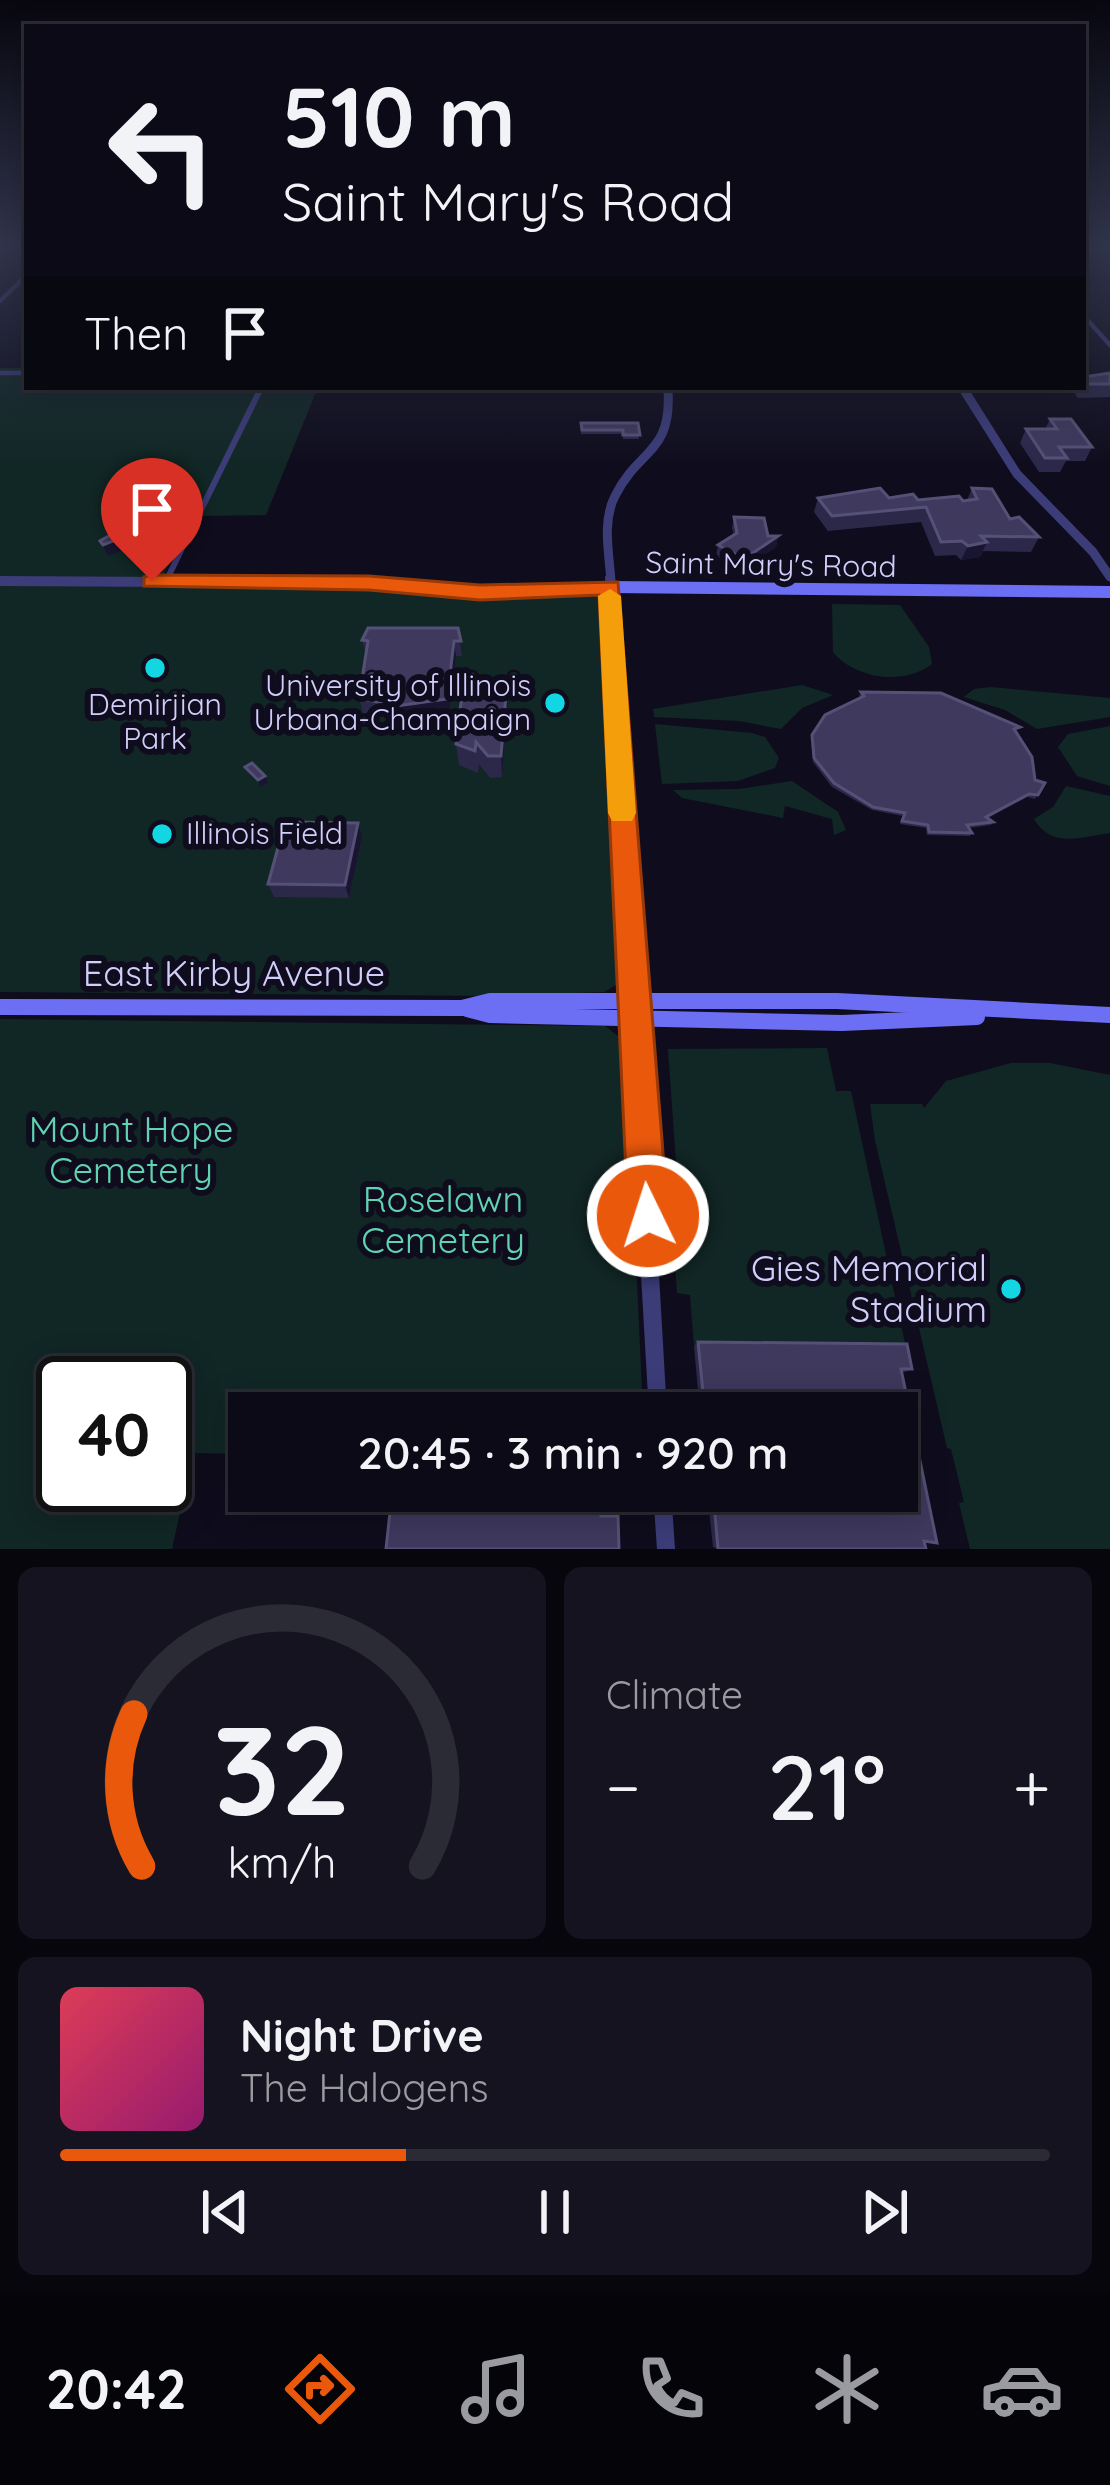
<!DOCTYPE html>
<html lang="en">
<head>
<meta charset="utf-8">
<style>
  :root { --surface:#0b0a16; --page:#14131f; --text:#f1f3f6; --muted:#9a9aa1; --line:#2b2b35; --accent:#ea580c }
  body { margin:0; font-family:Quicksand,sans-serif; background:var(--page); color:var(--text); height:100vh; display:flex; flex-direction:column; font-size:45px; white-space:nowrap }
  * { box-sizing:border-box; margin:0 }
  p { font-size:39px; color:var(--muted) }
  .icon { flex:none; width:66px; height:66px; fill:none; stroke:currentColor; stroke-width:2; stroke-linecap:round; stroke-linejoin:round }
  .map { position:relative; height:1549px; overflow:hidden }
  .drawer { display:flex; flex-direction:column; gap:18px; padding:18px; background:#06060c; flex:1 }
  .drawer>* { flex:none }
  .top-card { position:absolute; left:24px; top:24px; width:1062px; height:366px; border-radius:0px; box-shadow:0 6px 30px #0003,0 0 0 3px var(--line); background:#0b0a16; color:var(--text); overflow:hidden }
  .speed { position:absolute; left:36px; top:1356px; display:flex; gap:24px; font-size:60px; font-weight:700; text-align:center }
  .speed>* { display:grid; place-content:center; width:156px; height:156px; border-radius:50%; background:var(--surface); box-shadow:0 6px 30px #0003,0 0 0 3px var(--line); line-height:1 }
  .speed .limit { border:6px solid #111; border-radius:18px; background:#fff; color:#111 }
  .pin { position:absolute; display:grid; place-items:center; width:102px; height:102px; color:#fff; margin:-123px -51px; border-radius:50% 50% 50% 0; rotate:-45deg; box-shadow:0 0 12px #0007 }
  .pin .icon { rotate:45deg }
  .me { position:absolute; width:132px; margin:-66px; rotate:356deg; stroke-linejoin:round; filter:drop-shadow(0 0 9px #0008) }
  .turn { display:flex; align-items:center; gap:42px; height:252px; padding:0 60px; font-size:54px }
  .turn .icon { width:156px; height:156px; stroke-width:2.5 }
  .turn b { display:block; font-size:84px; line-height:102px }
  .then { display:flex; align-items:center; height:114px; padding:0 60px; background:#0003; gap:24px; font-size:45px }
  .big { font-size:90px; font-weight:600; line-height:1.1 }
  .drawer .tile { flex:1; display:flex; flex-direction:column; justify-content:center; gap:18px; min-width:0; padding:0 42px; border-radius:18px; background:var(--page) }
  .drawer .dial { align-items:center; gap:0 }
  .dial svg { height:312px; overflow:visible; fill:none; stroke:var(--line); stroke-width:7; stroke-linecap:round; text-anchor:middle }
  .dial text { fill:var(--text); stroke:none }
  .song { display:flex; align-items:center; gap:36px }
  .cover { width:144px; height:144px; border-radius:18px; background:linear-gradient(135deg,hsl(350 70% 55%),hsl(320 70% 35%)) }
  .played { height:12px; border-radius:6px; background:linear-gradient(90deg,var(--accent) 35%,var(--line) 35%) }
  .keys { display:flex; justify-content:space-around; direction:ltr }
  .heat { display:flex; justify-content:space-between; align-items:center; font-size:66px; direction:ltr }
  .drawer .tiles { flex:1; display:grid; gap:18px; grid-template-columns:1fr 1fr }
  .tile:last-child { grid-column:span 2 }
  .trip { position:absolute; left:228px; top:1392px; width:690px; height:120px; border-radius:0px; background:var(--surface); box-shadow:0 6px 30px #0003,0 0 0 3px var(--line); font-weight:600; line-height:120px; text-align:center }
  .menu { display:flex; height:192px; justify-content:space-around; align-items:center; background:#040409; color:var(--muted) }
  .menu .icon { width:84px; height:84px }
  .menu .selected { color:var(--accent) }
  .menu b { font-size:54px; color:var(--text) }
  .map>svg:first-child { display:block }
  .green { fill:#112725; fill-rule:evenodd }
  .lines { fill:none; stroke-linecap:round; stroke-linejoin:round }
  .minor-far1 { stroke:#3c3c79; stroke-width:4.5 }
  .minor { stroke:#3c3c79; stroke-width:6 }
  .tertiary-far4 { stroke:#3c3c79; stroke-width:6 }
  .tertiary-far3 { stroke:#3c3c79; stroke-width:9 }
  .tertiary-far2 { stroke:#3c3c79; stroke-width:10 }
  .tertiary-far1 { stroke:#3c3c79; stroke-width:15 }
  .tertiary { stroke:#3c3c79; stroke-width:18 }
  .secondary-far1 { stroke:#6c6ff3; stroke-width:12 }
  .secondary { stroke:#6c6ff3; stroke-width:16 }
  .wall { fill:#2c284a }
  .shaded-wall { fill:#191530 }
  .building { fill:#3e395d; stroke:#555176; stroke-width:3 }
  .route { fill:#ea580c; stroke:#983908; stroke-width:3 }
  .slow { fill:#f59e0b }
  .poi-dot { fill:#12d7e3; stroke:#0f0d1d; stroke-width:4.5 }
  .labels { text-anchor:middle; stroke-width:12; stroke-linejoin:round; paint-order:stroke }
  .street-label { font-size:30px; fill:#d1cefb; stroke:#0f0d1d }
  .poi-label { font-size:30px; fill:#d1cefb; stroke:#0f0d1d; text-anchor:end }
  .near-street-label { font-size:36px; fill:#d1cefb; stroke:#0f0d1d }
  .near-park-label { font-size:36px; fill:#60d4b2; stroke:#0f0d1d }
  .near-poi-label { font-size:36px; fill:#d1cefb; stroke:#0f0d1d; text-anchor:end }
</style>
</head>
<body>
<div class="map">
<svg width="1110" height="1549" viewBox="0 0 1110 1549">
  <rect width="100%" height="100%" fill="#0f0d1d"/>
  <g class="green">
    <polygon points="0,368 27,368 27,387 318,387 266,515 194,516 162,578 0,578"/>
    <polygon points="0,583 375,586 598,593 604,601 621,982 604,992 496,996 0,992"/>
    <path d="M832,604L900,605L929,647L932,664C904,686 855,679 833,652Z"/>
    <polygon points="802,685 833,695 802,708 781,729 739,721 654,717 653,709"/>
    <polygon points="990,687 1110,698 1110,717 1037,729 1005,710 964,697 974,689"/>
    <polygon points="655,724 752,733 765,737 779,758 775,768 738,781 662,784"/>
    <polygon points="1110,726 1110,786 1077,776 1058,747 1068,734"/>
    <polygon points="792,781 838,812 846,830 834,835 832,819 785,806 783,818 682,798 673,790 739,789"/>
    <path d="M1066,786L1110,796V833C1079,837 1052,849 1034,819L1053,807Z"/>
    <path d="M0,1019L605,1026L626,1042L643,1413H249V1454L193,1453L172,1549H0ZM165,1383V1485H63V1383Z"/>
    <polygon points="827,1048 836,1091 851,1091 906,1348 694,1346 690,1295 677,1293 672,1219 680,1219 668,1049"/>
    <polygon points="1011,1063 1050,1063 1110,1075 1110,1549 970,1549 959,1503 964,1502 951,1449 947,1448 875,1140 870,1104 922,1104 924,1108 946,1081"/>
  </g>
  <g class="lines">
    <g class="minor-far1">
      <polyline points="1083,249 1110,249"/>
      <polyline points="0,301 27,275"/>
      <polyline points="1083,315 1110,345"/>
      <polyline points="0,373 27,373"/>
      <polyline points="258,393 261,387"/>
    </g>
    <polyline class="minor" points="166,581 260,390"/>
    <g class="tertiary-far4">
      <polyline points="668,387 668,393"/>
      <polyline points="962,387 966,393"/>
    </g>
    <g class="tertiary-far3">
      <polyline points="964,390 1017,474 1093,552 1110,577"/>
      <path d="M611,581C609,553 602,521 615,496C639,448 672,454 668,390"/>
    </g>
    <g class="tertiary-far2">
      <polyline points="610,578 624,824"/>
      <polyline points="0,581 369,583 480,593 610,587"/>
    </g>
    <polyline class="tertiary-far1" points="624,821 642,1140"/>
    <g class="tertiary">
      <polyline points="642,1137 658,1413"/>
      <polyline points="662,1491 666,1549"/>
    </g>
    <polyline class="secondary-far1" points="610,587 1110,592"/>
    <g class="secondary">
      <polyline points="0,1007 462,1008 490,1001 837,1001 1110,1015"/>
      <polyline points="467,1009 490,1015 842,1023 977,1017"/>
    </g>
  </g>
  <g class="wall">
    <polygon points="1110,373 1110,397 1078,398 1073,391 1075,387 1083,387 1083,377"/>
    <polygon points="1050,419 1092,447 1085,461 1066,461 1060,472 1039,472 1020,443 1026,429 1045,429"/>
    <polygon points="581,423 638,423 639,439 623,439 623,434 581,434"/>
    <polygon points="972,488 1010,519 1039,537 1031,552 983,551 980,557 961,560 956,555 935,556 921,522 828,531 814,512 818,498 889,498 963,501 967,500"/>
    <polygon points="734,517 768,536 778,536 776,547 742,570 716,556 718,545 734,535 732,528"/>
    <polygon points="458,628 462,656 456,656 449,714 399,721 363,713 359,698 366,655 362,640"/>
    <polygon points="507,682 508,704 502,777 490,778 479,764 478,773 459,765 456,744"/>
    <polygon points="861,692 1020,727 1015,731 1035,780 1045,783 1035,799 1027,797 988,818 993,822 991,825 969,828 972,833 970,836 927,835 926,828 900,824 903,816 872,810 832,787 813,762 812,735 861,698 859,696"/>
    <polygon points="362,837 349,898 274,897 268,884"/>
    <polygon points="698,1342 912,1369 902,1373 924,1541 718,1549 713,1547 707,1491 897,1491 897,1413 700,1413 694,1346"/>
  </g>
  <g class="shaded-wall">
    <polygon points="170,501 174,512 161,548 129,556 124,545"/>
    <polygon points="778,536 776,547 742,570 744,559"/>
    <polygon points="118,539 123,550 108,556 103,545"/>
    <polygon points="987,542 980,557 961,560 968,546"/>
    <polygon points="454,641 456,656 449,714 399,721 396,706"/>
    <polygon points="507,682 508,704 502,777 501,756"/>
    <polygon points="265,776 268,783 260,787 258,780"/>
    <polygon points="1029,794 1027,797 984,821 986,817"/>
    <polygon points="358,823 362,837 349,898 345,885"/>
  </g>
  <g class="building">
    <polygon points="1110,373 1110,384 1085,384 1083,382 1083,377"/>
    <polygon points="1050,419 1071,419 1092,447 1059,447 1067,458 1045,458 1026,429 1057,429"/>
    <polygon points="581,423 638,423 640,435 623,435 623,430 582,430"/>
    <polygon points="880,488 889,498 913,494 918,500 959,496 963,501 977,499 972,488 992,489 1010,519 1019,517 1039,537 981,536 987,542 968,546 962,541 941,542 926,507 832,516 818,498"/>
    <polygon points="170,501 156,537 124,545 118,539 103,545 100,541"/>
    <polygon points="734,517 764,518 768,536 778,536 744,559 718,545 737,533"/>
    <polygon points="368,628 458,628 461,641 454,641 447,699 396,706 359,698 368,641 362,640"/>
    <polygon points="507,682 501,756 488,756 476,742 475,751 456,744 463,686"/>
    <polygon points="861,692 941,693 1020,727 1014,729 1032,757 1035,780 1045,783 1038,795 1029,794 986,817 993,822 967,825 972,833 929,832 928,825 902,821 905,813 873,807 834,783 814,758 812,735 825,715 864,696"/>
    <polygon points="252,763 265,776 258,780 245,767"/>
    <polygon points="285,822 358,823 345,885 268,884"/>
    <polygon points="698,1342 907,1344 912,1369 901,1369 937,1543 924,1541 926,1549 718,1549 713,1491 897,1491 897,1413 705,1413"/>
    <polygon points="411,1502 601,1503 601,1516 618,1516 619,1549 386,1549 390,1512 410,1512"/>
  </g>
  <linearGradient id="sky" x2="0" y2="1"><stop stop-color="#080710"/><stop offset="0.53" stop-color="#31354c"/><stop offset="1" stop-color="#31354c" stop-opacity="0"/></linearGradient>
  <rect width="1110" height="463" fill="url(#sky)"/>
  <polygon class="route" points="152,575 369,576 480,585 618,582 668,1216 662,1229 648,1235 634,1229 628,1216 599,595 480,600 369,590 144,586 144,577"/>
  <polygon class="slow" points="610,589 621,596 636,813 632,821 612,821 608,813 598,596"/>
  <g class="poi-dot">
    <circle cx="155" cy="668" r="12"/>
    <circle cx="555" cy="703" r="12"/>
    <circle cx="162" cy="834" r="12"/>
    <circle cx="1011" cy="1289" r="12"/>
  </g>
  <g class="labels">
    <g class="street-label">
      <text transform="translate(771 565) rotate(1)" y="10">Saint Mary's Road</text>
    </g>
    <g class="poi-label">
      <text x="531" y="696">University of Illinois<tspan x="531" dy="34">Urbana-Champaign</tspan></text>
      <text x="155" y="715" text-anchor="middle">Demirjian<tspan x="155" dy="34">Park</tspan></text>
      <text x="186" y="844" text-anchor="start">Illinois Field</text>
    </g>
    <g class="near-street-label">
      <text x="234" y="986">East Kirby Avenue</text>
    </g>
    <g class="near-park-label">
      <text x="131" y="1142">Mount Hope<tspan x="131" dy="41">Cemetery</tspan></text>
      <text x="443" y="1212">Roselawn<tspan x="443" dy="41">Cemetery</tspan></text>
    </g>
    <g class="near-poi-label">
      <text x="987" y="1281">Gies Memorial<tspan x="987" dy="41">Stadium</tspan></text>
    </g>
  </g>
</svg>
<div class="speed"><div class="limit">40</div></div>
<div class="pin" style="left:152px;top:581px;background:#d93025"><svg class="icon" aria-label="arrive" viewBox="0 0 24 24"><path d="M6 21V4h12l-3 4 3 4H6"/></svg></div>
<svg class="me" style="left:648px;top:1216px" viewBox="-20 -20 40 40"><circle r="17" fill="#ea580c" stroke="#fff" stroke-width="3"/><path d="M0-11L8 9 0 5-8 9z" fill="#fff"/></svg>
<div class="trip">20:45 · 3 min · 920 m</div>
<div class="top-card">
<div class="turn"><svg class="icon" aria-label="left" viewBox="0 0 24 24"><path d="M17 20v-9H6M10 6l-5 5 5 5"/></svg><div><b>510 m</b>Saint Mary's Road</div></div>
<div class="then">Then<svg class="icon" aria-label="arrive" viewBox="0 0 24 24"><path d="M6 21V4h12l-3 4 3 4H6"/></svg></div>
</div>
</div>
<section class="drawer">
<div class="tiles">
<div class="tile dial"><svg viewBox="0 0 100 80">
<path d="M14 69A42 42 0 1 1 86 69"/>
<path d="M14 69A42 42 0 0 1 12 30" stroke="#ea580c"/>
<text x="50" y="56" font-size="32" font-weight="700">32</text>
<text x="50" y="72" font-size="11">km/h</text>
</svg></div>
<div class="tile"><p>Climate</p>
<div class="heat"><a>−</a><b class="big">21°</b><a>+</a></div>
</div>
<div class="tile">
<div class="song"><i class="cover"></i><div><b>Night Drive</b><p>The Halogens</p></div></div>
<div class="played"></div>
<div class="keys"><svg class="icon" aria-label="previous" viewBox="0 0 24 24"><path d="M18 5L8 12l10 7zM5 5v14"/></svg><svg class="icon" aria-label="pause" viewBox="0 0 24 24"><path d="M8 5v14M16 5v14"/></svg><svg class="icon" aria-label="next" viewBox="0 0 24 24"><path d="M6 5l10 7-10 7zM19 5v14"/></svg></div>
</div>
</div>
</section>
<nav class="menu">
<b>20:42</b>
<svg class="icon selected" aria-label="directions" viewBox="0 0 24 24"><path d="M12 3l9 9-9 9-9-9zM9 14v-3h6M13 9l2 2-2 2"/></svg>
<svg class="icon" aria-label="music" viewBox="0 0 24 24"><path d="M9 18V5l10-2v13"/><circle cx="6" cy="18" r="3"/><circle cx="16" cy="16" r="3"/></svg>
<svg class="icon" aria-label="phone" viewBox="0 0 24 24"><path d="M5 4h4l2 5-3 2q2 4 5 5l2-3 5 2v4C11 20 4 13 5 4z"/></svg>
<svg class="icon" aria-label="climate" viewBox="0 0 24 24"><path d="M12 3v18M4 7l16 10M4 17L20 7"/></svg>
<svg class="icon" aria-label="car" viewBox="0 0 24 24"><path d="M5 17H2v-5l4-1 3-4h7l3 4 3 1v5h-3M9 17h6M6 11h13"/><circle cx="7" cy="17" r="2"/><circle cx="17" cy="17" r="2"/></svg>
</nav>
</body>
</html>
